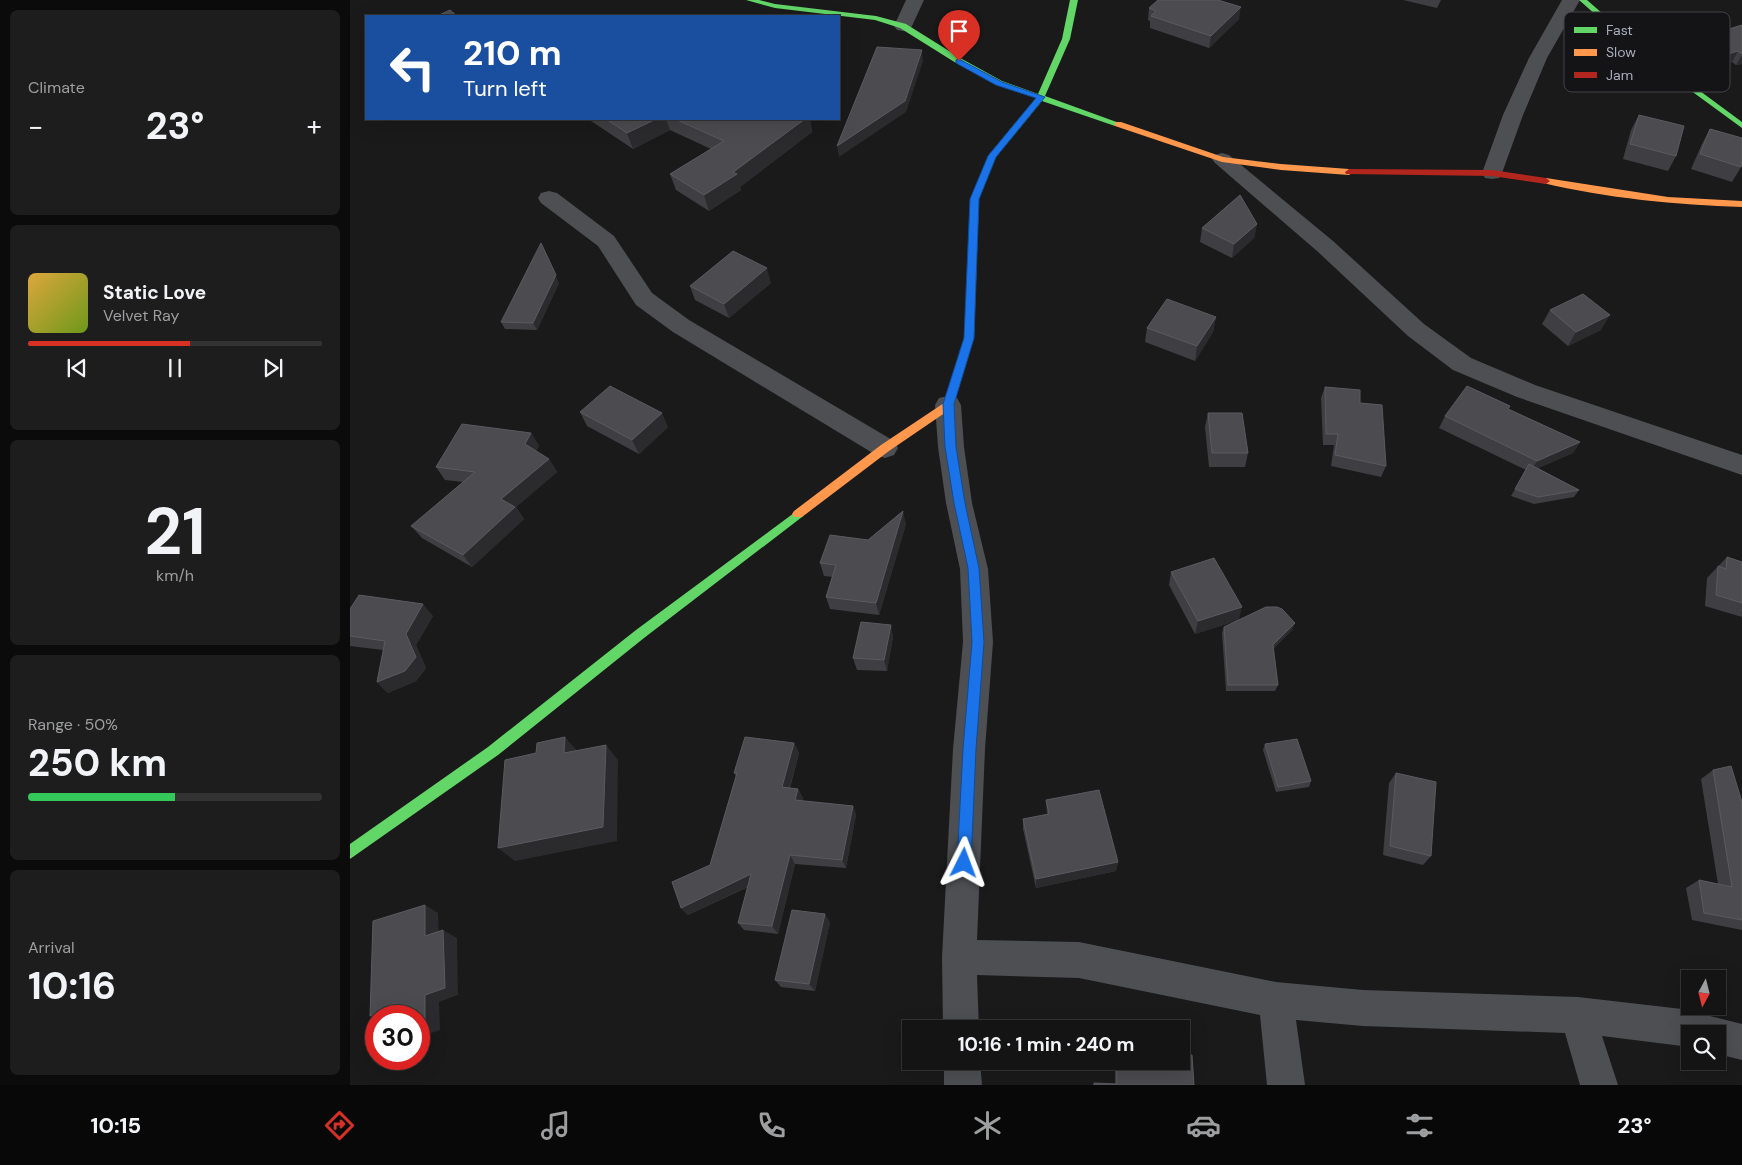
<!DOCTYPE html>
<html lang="en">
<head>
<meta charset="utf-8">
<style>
  :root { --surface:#141414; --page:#1d1d1d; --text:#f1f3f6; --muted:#9d9ea0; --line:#333334; --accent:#d93025 }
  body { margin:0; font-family:"DM Sans",sans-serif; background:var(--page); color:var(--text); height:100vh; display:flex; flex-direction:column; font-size:19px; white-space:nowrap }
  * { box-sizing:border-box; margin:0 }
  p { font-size:16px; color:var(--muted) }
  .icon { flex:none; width:28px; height:28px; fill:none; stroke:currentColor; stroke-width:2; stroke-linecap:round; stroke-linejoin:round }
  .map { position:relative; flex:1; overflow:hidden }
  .drawer { display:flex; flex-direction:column; gap:10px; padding:10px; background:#0b0b0b; width:350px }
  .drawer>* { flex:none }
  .guide { position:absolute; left:15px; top:15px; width:475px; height:105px; border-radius:0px; box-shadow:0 5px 20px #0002,0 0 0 1px var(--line); background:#1a4fa0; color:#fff; overflow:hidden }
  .needle { width:32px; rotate:187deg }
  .buttons { position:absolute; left:1331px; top:970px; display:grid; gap:10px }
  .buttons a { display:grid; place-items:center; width:45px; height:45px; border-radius:0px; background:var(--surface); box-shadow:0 5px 20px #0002,0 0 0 1px var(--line); font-size:25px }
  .speed { position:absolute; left:15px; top:1005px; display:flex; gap:10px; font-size:25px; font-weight:700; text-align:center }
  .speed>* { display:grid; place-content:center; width:65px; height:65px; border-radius:50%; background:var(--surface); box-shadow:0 5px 20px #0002,0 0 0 1px var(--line); line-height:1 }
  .speed .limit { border:8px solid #d22; background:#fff; color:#111 }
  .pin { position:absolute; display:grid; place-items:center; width:42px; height:42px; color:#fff; margin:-51px -21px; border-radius:50% 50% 50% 0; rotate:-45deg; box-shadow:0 0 5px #0007 }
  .pin .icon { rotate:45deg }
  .me { position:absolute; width:55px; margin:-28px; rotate:3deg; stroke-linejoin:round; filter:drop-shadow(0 0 4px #0008) }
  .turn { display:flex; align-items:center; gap:18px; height:105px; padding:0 15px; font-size:22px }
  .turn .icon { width:65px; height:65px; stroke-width:2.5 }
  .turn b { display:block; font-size:35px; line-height:42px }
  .big { font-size:38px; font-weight:700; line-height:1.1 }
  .drawer .card { flex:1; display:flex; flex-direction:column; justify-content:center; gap:8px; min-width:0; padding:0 18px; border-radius:8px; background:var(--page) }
  .drawer .dial { align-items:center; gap:0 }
  .dial b { font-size:65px; line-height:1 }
  .song { display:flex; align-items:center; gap:15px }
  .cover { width:60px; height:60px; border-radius:8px; background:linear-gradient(135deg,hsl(40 70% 55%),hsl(80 70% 35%)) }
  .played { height:5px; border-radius:2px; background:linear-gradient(90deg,var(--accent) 55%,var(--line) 55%) }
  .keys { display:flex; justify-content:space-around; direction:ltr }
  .heat { display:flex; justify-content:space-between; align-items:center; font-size:28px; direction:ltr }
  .charge { height:8px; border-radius:4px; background:linear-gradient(90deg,#34c759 50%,var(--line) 0) }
  .trip { position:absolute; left:552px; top:1020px; width:288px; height:50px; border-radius:0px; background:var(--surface); box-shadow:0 5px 20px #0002,0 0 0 1px var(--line); font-weight:700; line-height:50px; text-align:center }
  .tabs { display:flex; height:80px; justify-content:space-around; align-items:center; background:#080808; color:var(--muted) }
  .tabs .icon { width:35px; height:35px }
  .tabs .current { color:var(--accent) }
  .tabs b { font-size:22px; color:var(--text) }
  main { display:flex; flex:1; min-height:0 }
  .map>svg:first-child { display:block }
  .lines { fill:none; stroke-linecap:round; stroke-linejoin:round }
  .street { fill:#4d4f53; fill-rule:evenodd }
  .fast { fill:#63d668; fill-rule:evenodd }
  .slow { fill:#ff974d; fill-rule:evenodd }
  .jam { fill:#b3261e; fill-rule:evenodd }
  .wall { fill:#3f3f43 }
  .shaded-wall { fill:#2b2b2d }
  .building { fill:#4b4b50; stroke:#5a5b61 }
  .route { fill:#1a73e8; stroke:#114b97 }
  .key { fill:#141316; stroke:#414248; stroke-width:1 }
  .key-label { font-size:14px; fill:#aaaebc }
</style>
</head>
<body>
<main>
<section class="drawer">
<div class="card"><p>Climate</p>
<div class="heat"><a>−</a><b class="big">23°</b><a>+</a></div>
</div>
<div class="card">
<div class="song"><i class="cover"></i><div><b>Static Love</b><p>Velvet Ray</p></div></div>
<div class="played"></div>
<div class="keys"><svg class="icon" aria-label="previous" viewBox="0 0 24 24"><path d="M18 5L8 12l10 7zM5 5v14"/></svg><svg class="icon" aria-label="pause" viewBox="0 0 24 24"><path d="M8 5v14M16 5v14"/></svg><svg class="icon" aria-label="next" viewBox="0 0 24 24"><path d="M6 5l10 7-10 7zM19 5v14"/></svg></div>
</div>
<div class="card dial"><b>21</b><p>km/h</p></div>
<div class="card"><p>Range · 50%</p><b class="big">250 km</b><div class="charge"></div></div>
<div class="card"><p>Arrival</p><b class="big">10:16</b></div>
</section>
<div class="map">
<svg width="1392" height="1085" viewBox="0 0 1392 1085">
  <rect width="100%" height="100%" fill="#1a1a1a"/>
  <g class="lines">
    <g class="street">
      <polygon points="556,0 574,0 562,26 559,30 553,31 547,30 544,26"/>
      <polygon points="1212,0 1230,0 1197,58 1173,115 1152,173 1149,178 1142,179 1135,178 1132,173 1153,115 1179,58"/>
      <polygon points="872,153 879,155 983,241 1074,324 1121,358 1185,385 1392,455 1392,475 1167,397 1103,370 1058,336 967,251 865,163 862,159 865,155"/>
      <polygon points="199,191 207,193 264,236 302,293 339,320 544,441 548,448 544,455 535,458 526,455 323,332 286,305 248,246 191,203 188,198 191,193"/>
      <polygon points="598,396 607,398 611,405 614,447 622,503 638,569 643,642 635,749 627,940 729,942 926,982 1013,990 1228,997 1332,1009 1392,1024 1392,1060 1368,1054 1368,1034 1340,1034 1340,1047 1252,1036 1268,1085 1230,1085 1215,1033 1013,1026 946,1020 955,1085 917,1085 910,1015 729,978 627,975 629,1029 593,1029 592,957 603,749 613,642 610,569 596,503 588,447 585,405 589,398"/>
      <polygon points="594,1061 630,1061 632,1085 594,1085"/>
    </g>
    <g class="fast">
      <polygon points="396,0 409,0 425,4 526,16 556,24 612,59 652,81 688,94 712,39 720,0 728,0 720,39 695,96 772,124 765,126 692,101 646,157 629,199 624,338 609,387 605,388 600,384 614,338 621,199 638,156 686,98 646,85 606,63 550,28 525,20 425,8"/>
      <polygon points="1229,0 1237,0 1293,49 1392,122 1392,128 1288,52"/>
      <polygon points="448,510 452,511 454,514 452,517 294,638 148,755 0,859 0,844 138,747 286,630"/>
    </g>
    <g class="slow">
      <polygon points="765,122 771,122 873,157 931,164 999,169 1003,172 999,175 931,170 872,162 765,126"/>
      <path d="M1196,178L1318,197L1392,201V207C1328,205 1255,198 1193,183L1192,181Z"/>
      <polygon points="605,380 610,384 602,408 539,451 452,517 444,517 442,514 444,511 531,445 594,403 600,384"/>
    </g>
    <polygon class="jam" points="999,169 1142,170 1196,178 1200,181 1196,184 1142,176 996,174 995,172"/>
  </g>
  <g class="wall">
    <polygon points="1053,0 1091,0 1087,8"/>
    <polygon points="799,8 889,19 859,48 800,28 800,21 798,20"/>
    <polygon points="1351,24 1376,30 1392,25 1392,64 1386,65 1382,62 1353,71 1335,59 1345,35"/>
    <polygon points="1289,115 1326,156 1318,171 1273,159 1281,130"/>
    <polygon points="238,119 460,119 462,132 390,187 391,190 359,211 326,190 320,174 361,149 320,130 283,149"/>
    <polygon points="1360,129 1391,167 1382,182 1341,169 1352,144"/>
    <polygon points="907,224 904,238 882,258 850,242 852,228"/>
    <polygon points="209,283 187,330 155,329 151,322"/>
    <polygon points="421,283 379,318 345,300 340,286"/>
    <polygon points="1200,310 1251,330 1218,346 1192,324"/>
    <polygon points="866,317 863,332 845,361 795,342 797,328"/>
    <polygon points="975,387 1010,403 1036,466 1031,477 981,466 984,445 973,445 971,398"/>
    <polygon points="1159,409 1230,442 1223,453 1188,468 1229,490 1224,497 1184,504 1161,496 1176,470 1089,428 1095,416"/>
    <polygon points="230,412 318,427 289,454 237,426"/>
    <polygon points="858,413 898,453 895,467 859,467 855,427"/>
    <polygon points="181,433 189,446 186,451 199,459 207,472 166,507 174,519 122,567 72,538 61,526 113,482 95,480 86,467"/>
    <polygon points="556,524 529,615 480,609 476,597 483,577 474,576 470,563 518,540"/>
    <polygon points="1377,557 1392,562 1392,617 1355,606 1357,578"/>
    <polygon points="821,572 889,620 845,634 819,585"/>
    <polygon points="0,609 83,616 66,645 76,668 66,681 38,693 27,682 33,650 0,646"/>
    <polygon points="945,623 942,630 923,649 928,685 925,691 876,691 872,633 874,627"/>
    <polygon points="543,637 537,671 507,670 503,658"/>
    <polygon points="444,743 449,753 440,788 448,789 453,798 452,801 503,806 506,815 496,868 445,864 428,934 394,930 388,923 398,887 338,915 331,908 360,865 386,776 384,773"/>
    <polygon points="915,744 961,781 959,787 926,792 913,750"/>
    <polygon points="1363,770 1392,802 1392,930 1342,920 1336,888 1349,880 1368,884 1351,779"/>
    <polygon points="1046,773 1081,856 1073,865 1033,855 1039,783"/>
    <polygon points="696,800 768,862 766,871 686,888 673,829 673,819 697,814"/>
    <polygon points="480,922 465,991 431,987 425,980"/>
    <polygon points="765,1061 831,1061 844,1085 743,1085 744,1083 765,1084"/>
  </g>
  <g class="shaded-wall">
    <polygon points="891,7 889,19 859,48 861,36"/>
    <polygon points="572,50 573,61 556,112 489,157 487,146"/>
    <polygon points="1388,51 1382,62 1353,71 1359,60"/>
    <polygon points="1392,55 1392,64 1386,65"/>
    <polygon points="306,119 316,119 320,130 283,149 277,133"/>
    <polygon points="455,119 460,119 462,132 390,187 391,190 359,211 354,195"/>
    <polygon points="907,224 904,238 882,258 884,244"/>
    <polygon points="191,243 209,283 187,330 183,323"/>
    <polygon points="417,268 421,283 379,318 374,304"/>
    <polygon points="1260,315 1251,330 1218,346 1226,332"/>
    <polygon points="866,317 863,332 845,361 847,346"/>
    <polygon points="312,413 318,427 289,454 282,440"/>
    <polygon points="181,433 189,446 183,458 175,444"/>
    <polygon points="1230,442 1223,453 1180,472 1187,461"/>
    <polygon points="199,459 207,472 166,507 174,519 122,567 113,555 151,499"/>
    <polygon points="553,511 556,524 529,615 526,603"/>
    <polygon points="73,604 83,616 66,645 76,668 66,681 38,693 27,682"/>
    <polygon points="892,607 889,620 845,634 848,621"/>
    <polygon points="945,623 942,630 920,651 923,645"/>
    <polygon points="541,625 543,637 537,671 534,660"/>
    <polygon points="215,737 229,753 214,753"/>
    <polygon points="444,743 449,753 437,796 432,787"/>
    <polygon points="256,745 268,760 267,841 165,861 148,848"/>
    <polygon points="448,789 453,798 450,810 445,800"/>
    <polygon points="503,806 506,815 496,868 492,860"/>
    <polygon points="440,855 445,864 428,934 422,926"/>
    <polygon points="768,862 766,871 686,888 686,879"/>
    <polygon points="401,874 407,882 338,915 331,908"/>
    <polygon points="75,905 88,913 89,943 75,936"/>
    <polygon points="475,914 480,922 465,991 459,984"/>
    <polygon points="93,930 107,938 108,995 89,1002 90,1030 69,1037 69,1026 75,995"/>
    <polygon points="36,1011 49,1016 26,1016 26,1018 20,1016"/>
  </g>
  <g class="building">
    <polygon points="808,0 868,0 891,7 861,36 801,16 806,11 799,8"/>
    <polygon points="100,10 107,16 87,16"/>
    <polygon points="1351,24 1376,30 1392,25 1392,54 1388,51 1359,60 1341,48"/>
    <polygon points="527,47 572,50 555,101 487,146"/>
    <polygon points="1289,115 1334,126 1326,156 1280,144"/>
    <polygon points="256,119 306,119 277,133"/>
    <polygon points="325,119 455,119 383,172 387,174 354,195 320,174 374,141"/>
    <polygon points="1360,129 1392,138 1392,164 1391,167 1350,154"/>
    <polygon points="890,195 907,224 884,244 852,228"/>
    <polygon points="191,243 206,275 183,323 151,322"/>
    <polygon points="383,251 417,268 374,304 340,286"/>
    <polygon points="1233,294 1260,315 1226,332 1200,310"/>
    <polygon points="817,299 866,317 847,346 797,328"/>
    <polygon points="260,386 312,413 282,440 230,412"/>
    <polygon points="1117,386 1160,406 1158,409 1230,442 1187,461 1095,416"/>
    <polygon points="975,387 1010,390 1010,403 1032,405 1036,466 985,455 988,434 976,434"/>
    <polygon points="858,413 892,413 898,453 862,453"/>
    <polygon points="112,424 181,433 175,444 199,459 151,499 165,507 113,555 61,526 125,472 86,467"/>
    <polygon points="1179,464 1229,490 1188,497 1165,489"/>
    <polygon points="553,511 526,603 476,597 486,565 470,563 480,535 518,540"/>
    <polygon points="1377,557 1392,562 1392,603 1366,595 1368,566 1376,569"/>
    <polygon points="864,558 892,607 848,621 821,572"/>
    <polygon points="9,595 73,604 56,634 66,657 55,671 27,682 35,641 0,636 0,609"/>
    <polygon points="916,607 927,607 932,609 945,623 923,645 928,685 878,685 874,627"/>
    <polygon points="511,622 541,625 534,660 503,658"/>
    <polygon points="215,737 214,753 256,745 253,827 148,848 155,760 186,753 187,743"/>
    <polygon points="395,737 444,743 432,787 448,789 445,800 503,806 492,860 440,855 422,926 388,923 401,874 331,908 322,882 360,865 387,773 384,773"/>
    <polygon points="947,739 961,781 928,787 915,744"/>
    <polygon points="1381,766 1392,802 1392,920 1354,913 1349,880 1382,887 1363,770"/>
    <polygon points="1046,773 1086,782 1081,856 1040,846"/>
    <polygon points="749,790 768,862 686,879 673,819 699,814 696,800"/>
    <polygon points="75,905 75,936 93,930 95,988 75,995 75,1024 69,1026 69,1016 36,1016 36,1011 20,1016 23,921"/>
    <polygon points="442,910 475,914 459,984 425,980"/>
    <polygon points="831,1055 842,1055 844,1085 744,1085 744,1083 767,1084 766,1061 831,1061"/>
  </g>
  <polygon class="route" points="609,59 652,82 695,97 646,157 629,199 624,338 604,404 606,447 615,503 629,568 634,642 626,749 621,863 619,867 614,869 609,867 607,863 613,749 622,642 618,568 604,503 595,447 593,404 614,338 620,199 638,156 686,98 646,85 606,63 606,60"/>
  <rect x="1214" y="12" width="166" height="80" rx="8" class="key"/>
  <rect x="1224" y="27" width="23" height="6" fill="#63d668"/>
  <rect x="1224" y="49" width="23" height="7" fill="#ff974d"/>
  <rect x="1224" y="72" width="23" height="6" fill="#b3261e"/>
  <g class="key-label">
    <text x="1256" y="35">Fast</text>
    <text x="1256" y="57">Slow</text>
    <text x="1256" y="80">Jam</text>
  </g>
</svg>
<div class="buttons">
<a><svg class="needle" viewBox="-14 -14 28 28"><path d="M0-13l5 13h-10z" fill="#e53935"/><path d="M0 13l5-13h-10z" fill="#9d9ea0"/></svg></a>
<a><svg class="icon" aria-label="search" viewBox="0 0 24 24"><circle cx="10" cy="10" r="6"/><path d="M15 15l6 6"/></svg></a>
</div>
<div class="speed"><div class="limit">30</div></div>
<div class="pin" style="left:609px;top:61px;background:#d93025"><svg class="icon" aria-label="arrive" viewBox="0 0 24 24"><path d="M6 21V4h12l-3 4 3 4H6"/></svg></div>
<svg class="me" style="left:614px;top:863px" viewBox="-20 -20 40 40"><path d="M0-17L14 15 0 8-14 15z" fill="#1a73e8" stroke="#fff" stroke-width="4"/></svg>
<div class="trip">10:16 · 1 min · 240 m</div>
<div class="guide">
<div class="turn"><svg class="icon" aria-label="left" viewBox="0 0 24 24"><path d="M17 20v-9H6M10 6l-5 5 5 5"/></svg><div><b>210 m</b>Turn left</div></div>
</div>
</div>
</main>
<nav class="tabs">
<b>10:15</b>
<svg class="icon current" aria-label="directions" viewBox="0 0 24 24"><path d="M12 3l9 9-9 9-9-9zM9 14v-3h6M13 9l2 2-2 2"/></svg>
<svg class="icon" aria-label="music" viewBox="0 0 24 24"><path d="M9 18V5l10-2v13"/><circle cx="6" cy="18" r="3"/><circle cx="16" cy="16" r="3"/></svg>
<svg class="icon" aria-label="phone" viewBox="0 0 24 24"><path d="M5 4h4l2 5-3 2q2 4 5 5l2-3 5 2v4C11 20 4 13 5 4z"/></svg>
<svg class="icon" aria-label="climate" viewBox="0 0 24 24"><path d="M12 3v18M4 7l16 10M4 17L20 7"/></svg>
<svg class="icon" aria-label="car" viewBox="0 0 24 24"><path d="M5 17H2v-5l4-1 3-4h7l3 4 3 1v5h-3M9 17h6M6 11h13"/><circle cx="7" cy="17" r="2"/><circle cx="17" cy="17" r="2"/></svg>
<svg class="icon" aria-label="filters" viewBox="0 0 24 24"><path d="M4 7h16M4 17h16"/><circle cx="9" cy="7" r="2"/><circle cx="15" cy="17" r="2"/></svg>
<b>23°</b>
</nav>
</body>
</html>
